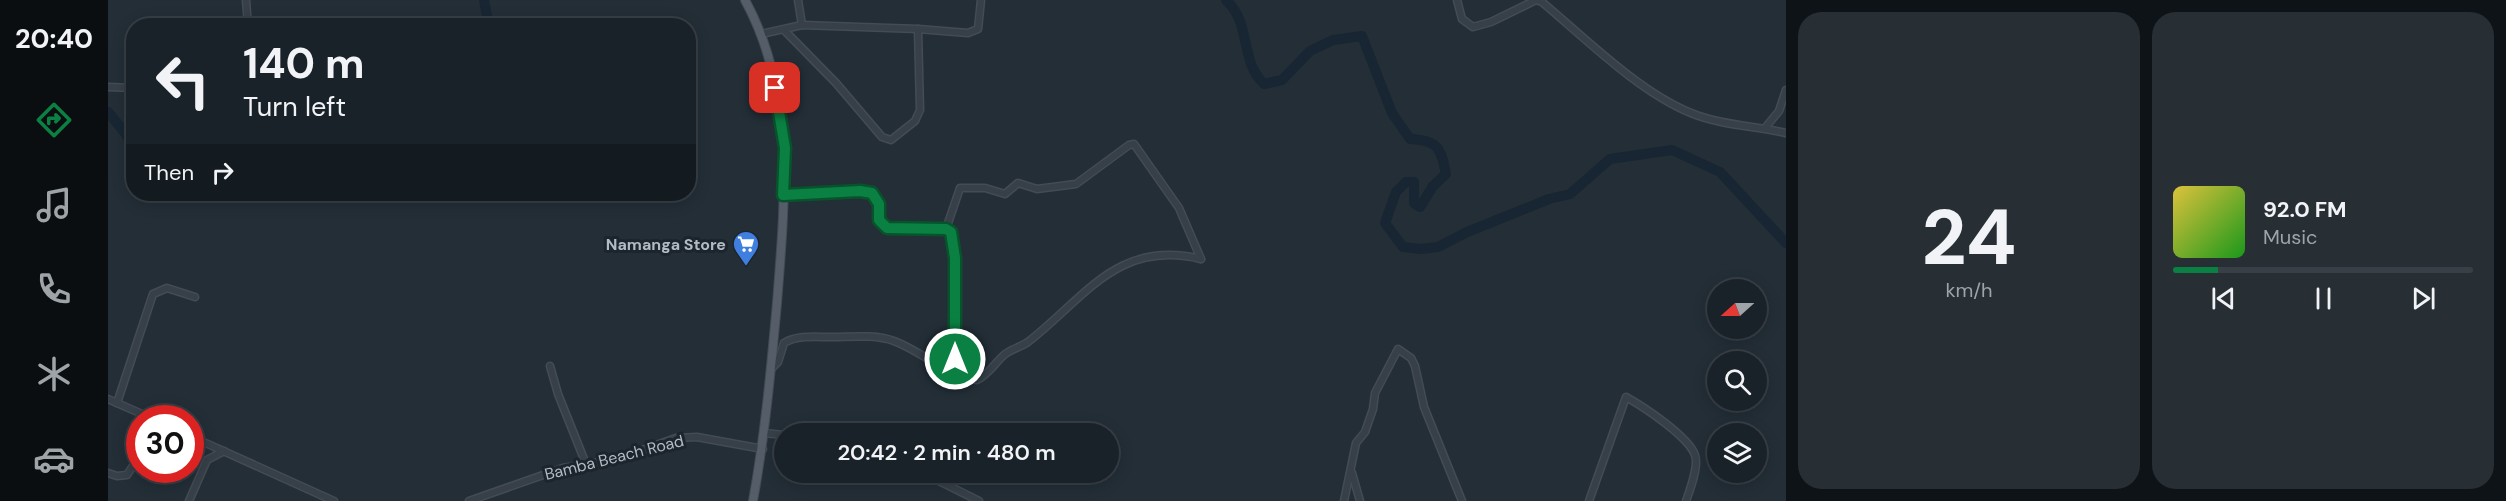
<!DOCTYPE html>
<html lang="en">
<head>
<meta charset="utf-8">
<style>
  :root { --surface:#1a2229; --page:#272f35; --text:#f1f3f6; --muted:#9fa4a8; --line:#383f46; --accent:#0b8043 }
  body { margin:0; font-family:"DM Sans",sans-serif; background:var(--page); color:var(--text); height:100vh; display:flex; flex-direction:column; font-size:22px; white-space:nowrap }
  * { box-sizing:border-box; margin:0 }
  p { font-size:20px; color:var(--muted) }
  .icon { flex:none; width:33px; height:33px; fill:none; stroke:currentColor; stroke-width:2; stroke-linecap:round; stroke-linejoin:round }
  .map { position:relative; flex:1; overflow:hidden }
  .side { display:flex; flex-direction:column; gap:12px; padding:12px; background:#0e1317; width:720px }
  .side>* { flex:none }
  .hud { position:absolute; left:18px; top:18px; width:570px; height:183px; border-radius:24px; box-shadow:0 3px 15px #0003,0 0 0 2px var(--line); background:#1a2229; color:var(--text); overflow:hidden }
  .needle { width:39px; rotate:249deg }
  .tools { position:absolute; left:1599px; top:279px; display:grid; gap:12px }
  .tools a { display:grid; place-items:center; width:60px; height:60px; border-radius:50%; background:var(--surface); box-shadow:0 3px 15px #0003,0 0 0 2px var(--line); font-size:30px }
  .speed { position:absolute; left:18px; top:405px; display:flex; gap:12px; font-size:30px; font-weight:700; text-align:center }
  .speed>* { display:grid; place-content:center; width:78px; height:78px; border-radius:50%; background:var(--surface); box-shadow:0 3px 15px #0003,0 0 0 2px var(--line); line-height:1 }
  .speed .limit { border:9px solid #d22; background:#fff; color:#111 }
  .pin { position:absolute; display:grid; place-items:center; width:51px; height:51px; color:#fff; margin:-26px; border-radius:12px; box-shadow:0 3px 9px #0006 }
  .me { position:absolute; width:66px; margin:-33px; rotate:0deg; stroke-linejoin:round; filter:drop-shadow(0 0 4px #0008) }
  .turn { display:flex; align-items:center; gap:21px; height:126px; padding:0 18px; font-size:27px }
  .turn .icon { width:78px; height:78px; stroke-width:2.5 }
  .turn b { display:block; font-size:42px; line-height:51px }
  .then { display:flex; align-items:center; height:57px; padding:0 18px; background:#0003; gap:12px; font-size:22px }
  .side .card { flex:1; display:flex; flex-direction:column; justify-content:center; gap:9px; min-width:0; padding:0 21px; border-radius:24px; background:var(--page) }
  .side .dial { align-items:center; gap:0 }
  .dial b { font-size:78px; line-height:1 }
  .song { display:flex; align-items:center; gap:18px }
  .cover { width:72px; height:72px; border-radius:9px; background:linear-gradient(135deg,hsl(50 70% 55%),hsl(120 70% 35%)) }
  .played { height:6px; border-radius:3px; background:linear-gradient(90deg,var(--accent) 15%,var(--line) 15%) }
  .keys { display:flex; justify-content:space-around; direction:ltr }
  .side .tiles { flex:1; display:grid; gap:12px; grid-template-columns:repeat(2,1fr) }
  .trip { position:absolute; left:666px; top:423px; width:345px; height:60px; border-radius:30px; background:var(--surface); box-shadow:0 3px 15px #0003,0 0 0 2px var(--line); font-weight:600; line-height:60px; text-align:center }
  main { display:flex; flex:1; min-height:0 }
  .dock { display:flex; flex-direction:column; width:108px; justify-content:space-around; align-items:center; background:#0a0e10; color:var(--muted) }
  .dock .icon { width:42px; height:42px }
  .dock .current { color:var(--accent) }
  .dock b { font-size:27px; color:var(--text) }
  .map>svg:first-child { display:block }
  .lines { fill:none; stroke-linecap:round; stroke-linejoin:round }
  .river { stroke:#182633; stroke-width:10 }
  .minor-casing { stroke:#434b54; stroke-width:9 }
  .major-casing { stroke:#434b54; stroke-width:10 }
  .minor { stroke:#373f48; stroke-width:6 }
  .major { stroke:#555e68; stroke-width:8 }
  .route-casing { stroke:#07532c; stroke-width:15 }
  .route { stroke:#0b8043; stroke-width:10 }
  .labels { text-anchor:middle; stroke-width:6; stroke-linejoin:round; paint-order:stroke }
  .poi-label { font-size:16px; font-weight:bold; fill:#b2bac4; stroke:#1c242c; text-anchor:end }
  .street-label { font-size:16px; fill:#b2bac4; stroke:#1c242c }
</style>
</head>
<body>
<main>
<nav class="dock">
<b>20:40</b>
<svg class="icon current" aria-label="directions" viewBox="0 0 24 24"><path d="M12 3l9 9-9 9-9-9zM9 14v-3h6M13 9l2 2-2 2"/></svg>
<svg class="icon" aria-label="music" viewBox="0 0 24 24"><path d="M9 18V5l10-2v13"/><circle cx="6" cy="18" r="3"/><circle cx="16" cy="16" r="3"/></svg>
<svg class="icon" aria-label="phone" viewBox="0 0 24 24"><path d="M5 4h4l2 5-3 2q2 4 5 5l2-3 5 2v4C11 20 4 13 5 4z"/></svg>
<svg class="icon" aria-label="climate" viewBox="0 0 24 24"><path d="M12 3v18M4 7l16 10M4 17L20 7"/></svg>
<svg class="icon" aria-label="car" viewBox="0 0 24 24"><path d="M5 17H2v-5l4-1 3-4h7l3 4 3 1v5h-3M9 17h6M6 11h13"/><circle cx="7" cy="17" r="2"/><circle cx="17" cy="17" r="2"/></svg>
</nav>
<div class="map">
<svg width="1678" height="501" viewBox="0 0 1678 501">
  <rect width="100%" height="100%" fill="#232e37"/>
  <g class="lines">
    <g class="river">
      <polyline points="376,0 381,26"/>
      <path d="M1118,0C1144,24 1131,60 1156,84L1174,80L1202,51L1225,40L1254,36L1284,113L1302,139C1330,140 1333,148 1338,174L1325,186L1312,207L1306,203V182H1298L1288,192L1277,223L1295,247L1313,249L1330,247L1359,232L1441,199L1462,194L1502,159L1564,150L1612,172L1678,243"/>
      <polyline points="0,112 18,134 26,150"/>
    </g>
    <g class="minor-casing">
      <g id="minor">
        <polyline points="138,0 140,26"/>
        <polyline points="690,0 694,25"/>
        <path d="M1349,0L1354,19L1365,27L1383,22L1428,0L1434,2C1477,38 1531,92 1583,113C1612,125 1647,126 1678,133"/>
        <polyline points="677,31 728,83 774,137 783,140 807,121 812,110 810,29"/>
        <polyline points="653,34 694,25 810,29 860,33 870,29 873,0"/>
        <polyline points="0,87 26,88"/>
        <polyline points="1657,128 1671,111 1678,90"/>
        <polyline points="675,195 751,191 764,193 771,204 771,220 779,228 838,229 843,232 847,258 847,359 841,368"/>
        <polyline points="838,229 852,188 877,188 897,194 910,183 929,189 968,184 1021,145 1026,144 1071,208 1093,259"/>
        <polyline points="442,366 450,394 478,464"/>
        <path d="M663,369L670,362L676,343C689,335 707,337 722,337C742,337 766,334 786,341C815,352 839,376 869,380C880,375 887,363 896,355C903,349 913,347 920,342C977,298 1009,239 1093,259"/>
        <polyline points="0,399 43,418"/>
        <polyline points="9,403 45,294 59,288 87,297"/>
        <polyline points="656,433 676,435"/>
        <polyline points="82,436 226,501"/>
        <polyline points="813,472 871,501"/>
        <polyline points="0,473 9,476 19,475 32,455"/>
        <polyline points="1244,473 1252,501"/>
        <polyline points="81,501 99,460 116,451"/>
        <polyline points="361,501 455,468 509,459 568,438 589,437 655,449"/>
        <polyline points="1236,501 1248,443 1257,432 1265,409 1267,393 1290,349 1303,358 1307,366 1316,407 1354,501"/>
        <path d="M1481,501L1518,397C1536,407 1580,436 1587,455C1591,466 1582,490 1578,501"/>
      </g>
    </g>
    <g class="major-casing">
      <path id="major" d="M637,0C688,93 677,201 669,303C663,369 657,435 645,501"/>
    </g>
    <use href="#minor" class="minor"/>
    <use href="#major" class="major"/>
  </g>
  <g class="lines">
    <g class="route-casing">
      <polyline id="route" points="667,88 677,148 675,195 752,191 764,193 771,204 771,220 779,228 838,229 843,232 847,258 847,359"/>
    </g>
    <use href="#route" class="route"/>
  </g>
  <defs>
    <g id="supermarket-pin" transform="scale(1.35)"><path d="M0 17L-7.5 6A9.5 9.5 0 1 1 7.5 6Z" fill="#3f7fe0" stroke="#1c242c"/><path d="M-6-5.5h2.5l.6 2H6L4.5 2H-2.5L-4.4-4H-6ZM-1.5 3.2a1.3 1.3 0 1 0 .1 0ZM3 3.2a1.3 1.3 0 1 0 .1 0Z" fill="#fff"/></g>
  </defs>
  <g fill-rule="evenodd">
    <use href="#supermarket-pin" x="638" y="244"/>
  </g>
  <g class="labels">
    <g class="poi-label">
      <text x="618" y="250">Namanga Store</text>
    </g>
    <g class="street-label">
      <text transform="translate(506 457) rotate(-14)" y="6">Bamba Beach Road</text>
    </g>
  </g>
</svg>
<div class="tools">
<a><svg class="needle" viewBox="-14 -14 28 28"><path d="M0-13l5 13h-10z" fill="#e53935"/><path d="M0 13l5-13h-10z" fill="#9fa4a8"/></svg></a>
<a><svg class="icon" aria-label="search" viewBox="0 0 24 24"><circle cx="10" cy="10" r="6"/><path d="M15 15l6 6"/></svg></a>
<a><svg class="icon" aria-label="layers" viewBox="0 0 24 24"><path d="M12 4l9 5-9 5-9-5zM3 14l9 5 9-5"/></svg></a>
</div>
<div class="speed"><div class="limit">30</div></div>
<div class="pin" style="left:667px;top:88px;background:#d93025"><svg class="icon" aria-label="arrive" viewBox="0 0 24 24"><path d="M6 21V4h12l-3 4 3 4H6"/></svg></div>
<svg class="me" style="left:847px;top:359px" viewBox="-20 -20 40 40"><circle r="17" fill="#0b8043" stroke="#fff" stroke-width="3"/><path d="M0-11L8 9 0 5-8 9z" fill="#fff"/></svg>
<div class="trip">20:42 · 2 min · 480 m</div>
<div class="hud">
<div class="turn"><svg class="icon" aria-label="left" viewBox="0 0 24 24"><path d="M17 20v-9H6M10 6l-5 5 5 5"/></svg><div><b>140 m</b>Turn left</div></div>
<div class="then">Then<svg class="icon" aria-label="right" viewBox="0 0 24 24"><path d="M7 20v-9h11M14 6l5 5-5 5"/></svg></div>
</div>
</div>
<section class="side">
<div class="tiles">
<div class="card dial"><b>24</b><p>km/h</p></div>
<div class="card">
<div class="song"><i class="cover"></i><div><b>92.0 FM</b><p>Music</p></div></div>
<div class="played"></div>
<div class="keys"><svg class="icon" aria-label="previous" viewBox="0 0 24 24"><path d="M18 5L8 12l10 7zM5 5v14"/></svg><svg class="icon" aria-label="pause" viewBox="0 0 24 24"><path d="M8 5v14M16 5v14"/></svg><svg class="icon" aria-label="next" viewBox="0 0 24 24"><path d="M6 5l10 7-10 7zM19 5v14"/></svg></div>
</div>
</div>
</section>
</main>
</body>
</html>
